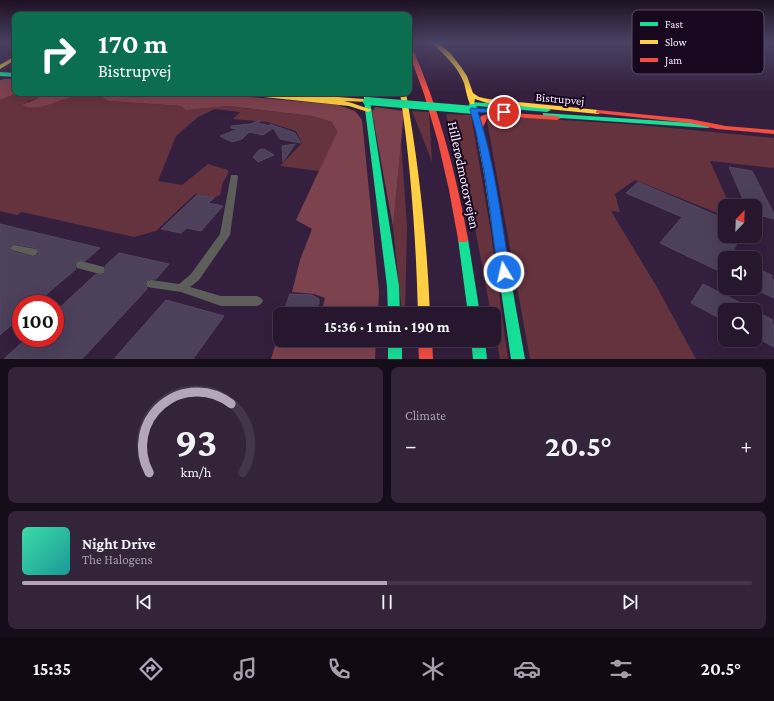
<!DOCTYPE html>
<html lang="en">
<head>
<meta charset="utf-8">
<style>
  :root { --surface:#27172e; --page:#33243a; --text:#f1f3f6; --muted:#a49faa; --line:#43364a; --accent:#b3a6ba }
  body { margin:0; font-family:"Crimson Pro",serif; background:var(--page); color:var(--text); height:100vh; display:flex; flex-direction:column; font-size:15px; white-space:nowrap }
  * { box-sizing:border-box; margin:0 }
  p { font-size:13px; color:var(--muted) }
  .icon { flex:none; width:22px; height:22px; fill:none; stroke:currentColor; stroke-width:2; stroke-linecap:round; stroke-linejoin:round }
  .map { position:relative; height:359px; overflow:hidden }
  .side { display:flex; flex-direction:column; gap:8px; padding:8px; background:#150d19; flex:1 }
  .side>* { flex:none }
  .banner { position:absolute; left:12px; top:12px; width:400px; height:84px; border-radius:8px; box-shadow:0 4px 16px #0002,0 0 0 1px var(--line); background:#0b6e4f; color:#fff; overflow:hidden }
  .needle { width:26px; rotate:23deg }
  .buttons { position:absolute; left:718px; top:199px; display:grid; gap:8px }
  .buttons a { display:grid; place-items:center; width:44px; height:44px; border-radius:8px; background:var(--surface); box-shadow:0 4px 16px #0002,0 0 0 1px var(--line); font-size:20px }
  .speed { position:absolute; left:12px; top:295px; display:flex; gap:8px; font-size:20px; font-weight:700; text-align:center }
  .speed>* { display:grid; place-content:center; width:52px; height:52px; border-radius:50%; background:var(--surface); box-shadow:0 4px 16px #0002,0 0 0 1px var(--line); line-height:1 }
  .speed .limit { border:6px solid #d22; background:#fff; color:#111 }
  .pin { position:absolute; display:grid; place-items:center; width:34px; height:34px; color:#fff; margin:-17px; border:2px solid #fff; border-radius:50%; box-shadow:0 1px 4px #0007 }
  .me { position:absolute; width:44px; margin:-22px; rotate:351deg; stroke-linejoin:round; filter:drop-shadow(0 0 3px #0008) }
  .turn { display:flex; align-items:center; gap:14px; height:84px; padding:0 20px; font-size:18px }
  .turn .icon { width:52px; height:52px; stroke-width:2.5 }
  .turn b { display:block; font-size:28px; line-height:34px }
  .big { font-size:30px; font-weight:700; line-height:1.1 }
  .side .card { flex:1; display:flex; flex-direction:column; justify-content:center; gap:6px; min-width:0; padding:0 14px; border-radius:8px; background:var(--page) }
  .side .dial { align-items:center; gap:0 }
  .dial svg { height:104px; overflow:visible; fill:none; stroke:var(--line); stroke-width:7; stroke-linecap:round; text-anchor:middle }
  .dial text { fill:var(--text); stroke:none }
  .song { display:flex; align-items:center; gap:12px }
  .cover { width:48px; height:48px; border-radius:6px; background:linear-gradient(135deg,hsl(160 70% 55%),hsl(180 70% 35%)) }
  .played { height:4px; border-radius:2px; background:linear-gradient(90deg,var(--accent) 50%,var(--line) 50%) }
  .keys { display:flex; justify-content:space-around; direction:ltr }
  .heat { display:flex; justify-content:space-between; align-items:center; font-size:22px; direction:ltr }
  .side .tiles { flex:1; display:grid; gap:8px; grid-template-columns:1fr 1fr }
  .card:last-child { grid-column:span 2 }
  .trip { position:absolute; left:273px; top:307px; width:228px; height:40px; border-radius:8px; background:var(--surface); box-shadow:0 4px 16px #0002,0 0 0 1px var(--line); font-weight:700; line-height:40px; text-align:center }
  .tab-bar { display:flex; height:64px; justify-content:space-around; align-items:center; background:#100912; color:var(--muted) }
  .tab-bar .icon { width:28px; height:28px }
  .tab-bar .active { color:var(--accent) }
  .tab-bar b { font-size:18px; color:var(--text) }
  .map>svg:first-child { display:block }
  .green { fill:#65333e }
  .forest { fill:#7c424e }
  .building { fill:#4c405a; stroke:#544863; fill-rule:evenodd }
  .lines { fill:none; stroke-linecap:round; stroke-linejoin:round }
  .street { fill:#5d5e5a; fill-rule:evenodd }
  .fast { fill:#16e098; fill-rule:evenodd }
  .slow { fill:#ffcf43; fill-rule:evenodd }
  .jam { fill:#f24e42; fill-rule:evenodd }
  .fast-bridge { stroke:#16e098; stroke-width:8 }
  .route { fill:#1a73e8; stroke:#114b97 }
  .labels { text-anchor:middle; stroke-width:4; stroke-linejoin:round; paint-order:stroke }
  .far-street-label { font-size:12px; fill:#f7eefd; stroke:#170820 }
  .street-label { font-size:14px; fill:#f7eefd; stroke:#170820 }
  .key { fill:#170820; stroke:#5a4d62; stroke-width:1 }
  .key-label { font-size:11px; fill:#f7eefd }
</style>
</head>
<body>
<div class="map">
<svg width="774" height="359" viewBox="0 0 774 359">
  <rect width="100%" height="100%" fill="#341f3e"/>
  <g class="green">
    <path d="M18,93H24L40,98L27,102L37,107C60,100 87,86 109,101L181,106L186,110L229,106L312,116L332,122L337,132L319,171L280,166L302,143L296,131L267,122L233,119L240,112L215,109L198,117L176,136L158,181L182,185L208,164L228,170V174L223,182L220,195L214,198L195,194L156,231L134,237L22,212L17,215L0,211V100Z"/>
    <polygon points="412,111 429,112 432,162"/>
    <polygon points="446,114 471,115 491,233 508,359 500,359 494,328 494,314 491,314 474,222"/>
    <polygon points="499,116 640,125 774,138 774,168 710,161 730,206 725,206 725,216 635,180 615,194 620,212 611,211 658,289 696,359 530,359 487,121"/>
    <polygon points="401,141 407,226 405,314 402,314 393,227"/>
  </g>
  <g class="forest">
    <polygon points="5,79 15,79 15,93 18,93 0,100 0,80"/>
    <path d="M24,93H208L338,105L355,111L362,120L379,292L378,314H285H310L322,309L325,298L314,294L292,292L300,260L312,229L296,220L337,132L332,122L312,116L229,106L186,110L181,106L109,101C77,80 46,117 22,105L39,98Z"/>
    <polygon points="375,107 404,111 393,227 372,112"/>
    <polygon points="280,329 280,340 376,340 375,359 271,359"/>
  </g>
  <g class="building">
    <polygon points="261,120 258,123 271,126 270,124 295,133 301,143 280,139 273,128 263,135 249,132 242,139 232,142 220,136 238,129 231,128 231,126 250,124"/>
    <polygon points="295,144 283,162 282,146"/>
    <polygon points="264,149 274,155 258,162 253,157 259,150"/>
    <polygon points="729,167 752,171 774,214 774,219 755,214 755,206 746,206"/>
    <polygon points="638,182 725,219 725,236 741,236 729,258 725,258 725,274 660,243 682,217 626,193"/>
    <polygon points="197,195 214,198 208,203 223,206 201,231 187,228 181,233 161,229"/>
    <path d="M0,224L100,248L85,261H77L75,265L76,269L35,304H21V317L0,335ZM15,244L36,248L39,253L36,256L33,257L12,251L9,247Z"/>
    <polygon points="119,253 169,264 156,279 151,279 146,281 145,284 147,289 82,359 4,359 27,338 55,338 55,312 96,274 104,274 106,270 105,266"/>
    <polygon points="755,267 773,276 771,279 774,280 774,298 755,289"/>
    <polygon points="703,284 733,299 754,310 725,310 725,321 691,303"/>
    <polygon points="290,294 312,295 319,299 319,304 315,309 310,312 284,311"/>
    <polygon points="166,300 224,316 193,359 114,359"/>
    <polygon points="755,311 773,320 772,324 774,325 774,347 755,337"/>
  </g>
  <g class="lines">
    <g class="street">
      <polygon points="231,175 237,175 238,177 230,235 199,280 190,287 221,296 257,296 261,298 263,301 261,304 257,306 221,306 181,292 147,287 146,284 147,281 151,280 179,284 191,274 220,234"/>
      <polygon points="15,245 36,249 38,252 36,255 33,256 12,250 10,248 12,246"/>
      <polygon points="81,261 104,267 105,270 104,273 100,274 77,268 76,265 77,262"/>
    </g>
    <g class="fast">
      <polygon points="0,72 15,73 15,77 0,76"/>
      <polygon points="367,99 370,101 399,286 400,314 388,314 387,286 364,101"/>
      <polygon points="472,102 547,108 551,110 547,112 476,106 477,108 508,110 512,112 508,114 478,112 492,174 525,359 511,359 484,174 475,127 469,104"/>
      <polygon points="543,113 708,124 712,126 708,128 546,117 543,117"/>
      <polygon points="463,235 467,236 468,239 480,314 468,314 458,239 459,236"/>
      <rect x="388" y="340" width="14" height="19"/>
      <polygon points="471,340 485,340 487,359 473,359"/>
    </g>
    <g class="slow">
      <path d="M431,42H437L450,53L461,67L467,76L473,93L479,97L488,99L598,110L602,112L598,114L487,103L475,99L474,104H470C467,98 466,90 464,83C457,65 444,55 431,42Z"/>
      <polygon points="15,56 15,60 0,69 0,65"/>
      <polygon points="241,93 263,93 295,96 298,94 364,99 364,97 335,95 332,93 367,93 370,95 369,102 344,101 352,103 372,110 368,112 349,106 244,95"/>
      <path d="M400,93H406C419,166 427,240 430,314H418C416,240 411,166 400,93Z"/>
    </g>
    <g class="jam">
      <path d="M409,45L412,47C439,109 456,173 468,239L467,242H459L458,239L449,190L438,142L424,94L409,53Z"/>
      <polygon points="598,110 690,119 726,126 774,130 774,134 717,129 690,123 596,113 596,111"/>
      <polygon points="495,112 557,116 561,118 557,120 496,116 487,119 482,129 476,129 475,127 481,116"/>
      <polygon points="418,340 432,340 433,359 419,359"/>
    </g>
    <polyline class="fast-bridge" points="367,101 474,110"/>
  </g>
  <linearGradient id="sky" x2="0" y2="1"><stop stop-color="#1d1122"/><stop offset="0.46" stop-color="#4a4263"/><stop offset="1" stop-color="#4a4263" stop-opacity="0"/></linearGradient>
  <rect width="774" height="92" fill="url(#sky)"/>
  <path class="route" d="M471,108L504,110L508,112L504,114L478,112C495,163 501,219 510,272L508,275L504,276L500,275L498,272C490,218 486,162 470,110Z"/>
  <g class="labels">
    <g class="far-street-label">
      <text transform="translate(560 99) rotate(5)" y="4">Bistrupvej</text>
    </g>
    <g class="street-label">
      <text transform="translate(464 175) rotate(78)" y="5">Hillerødmotorvejen</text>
    </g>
  </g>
  <rect x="632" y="10" width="132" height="64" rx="6" class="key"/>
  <rect x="640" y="22" width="18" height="4" fill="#16e098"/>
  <rect x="640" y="40" width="18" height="4" fill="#ffcf43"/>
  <rect x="640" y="58" width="18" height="4" fill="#f24e42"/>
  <g class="key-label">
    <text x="665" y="28">Fast</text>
    <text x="665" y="46">Slow</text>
    <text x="665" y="64">Jam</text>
  </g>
</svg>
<div class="buttons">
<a><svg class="needle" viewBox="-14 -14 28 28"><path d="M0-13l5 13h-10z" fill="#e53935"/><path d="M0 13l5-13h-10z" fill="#a49faa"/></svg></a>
<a><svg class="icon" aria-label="sound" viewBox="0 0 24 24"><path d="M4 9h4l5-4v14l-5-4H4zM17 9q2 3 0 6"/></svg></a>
<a><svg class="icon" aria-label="search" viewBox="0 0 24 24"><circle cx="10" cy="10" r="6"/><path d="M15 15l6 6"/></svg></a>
</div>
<div class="speed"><div class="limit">100</div></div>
<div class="pin" style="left:504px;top:112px;background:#d93025"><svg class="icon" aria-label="arrive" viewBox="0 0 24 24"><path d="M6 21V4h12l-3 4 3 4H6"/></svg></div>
<svg class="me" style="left:504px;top:272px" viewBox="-20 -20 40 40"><circle r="17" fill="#1a73e8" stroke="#fff" stroke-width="3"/><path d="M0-11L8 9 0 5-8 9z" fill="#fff"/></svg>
<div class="trip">15:36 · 1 min · 190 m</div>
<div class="banner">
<div class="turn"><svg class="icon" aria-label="right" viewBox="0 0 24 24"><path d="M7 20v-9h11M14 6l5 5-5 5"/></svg><div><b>170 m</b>Bistrupvej</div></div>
</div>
</div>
<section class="side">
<div class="tiles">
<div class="card dial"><svg viewBox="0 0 100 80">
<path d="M14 69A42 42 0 1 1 86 69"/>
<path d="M14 69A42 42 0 0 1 77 16" stroke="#b3a6ba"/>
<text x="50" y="56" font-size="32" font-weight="700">93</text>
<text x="50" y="72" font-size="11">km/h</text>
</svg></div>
<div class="card"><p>Climate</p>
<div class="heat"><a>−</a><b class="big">20.5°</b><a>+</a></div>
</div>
<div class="card">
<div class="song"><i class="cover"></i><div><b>Night Drive</b><p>The Halogens</p></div></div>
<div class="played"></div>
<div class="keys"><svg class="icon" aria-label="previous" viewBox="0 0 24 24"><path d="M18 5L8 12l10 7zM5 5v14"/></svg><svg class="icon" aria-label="pause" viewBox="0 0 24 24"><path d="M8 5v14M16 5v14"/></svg><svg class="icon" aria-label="next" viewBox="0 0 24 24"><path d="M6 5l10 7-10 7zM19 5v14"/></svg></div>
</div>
</div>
</section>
<nav class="tab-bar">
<b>15:35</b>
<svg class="icon active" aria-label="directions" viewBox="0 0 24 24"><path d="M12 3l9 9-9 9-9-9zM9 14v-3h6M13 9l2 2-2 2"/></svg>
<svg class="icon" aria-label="music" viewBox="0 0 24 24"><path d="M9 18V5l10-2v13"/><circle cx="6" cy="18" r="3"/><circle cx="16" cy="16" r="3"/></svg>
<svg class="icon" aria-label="phone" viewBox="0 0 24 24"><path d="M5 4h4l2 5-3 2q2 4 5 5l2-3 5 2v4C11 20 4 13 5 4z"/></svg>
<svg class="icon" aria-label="climate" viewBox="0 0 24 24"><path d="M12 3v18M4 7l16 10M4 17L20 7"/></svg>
<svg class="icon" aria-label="car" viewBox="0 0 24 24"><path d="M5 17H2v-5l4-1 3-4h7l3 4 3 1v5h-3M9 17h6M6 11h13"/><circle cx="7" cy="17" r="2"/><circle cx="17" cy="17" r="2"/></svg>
<svg class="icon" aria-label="filters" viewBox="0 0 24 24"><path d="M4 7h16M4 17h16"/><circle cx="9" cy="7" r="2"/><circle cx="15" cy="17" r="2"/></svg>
<b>20.5°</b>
</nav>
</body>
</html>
